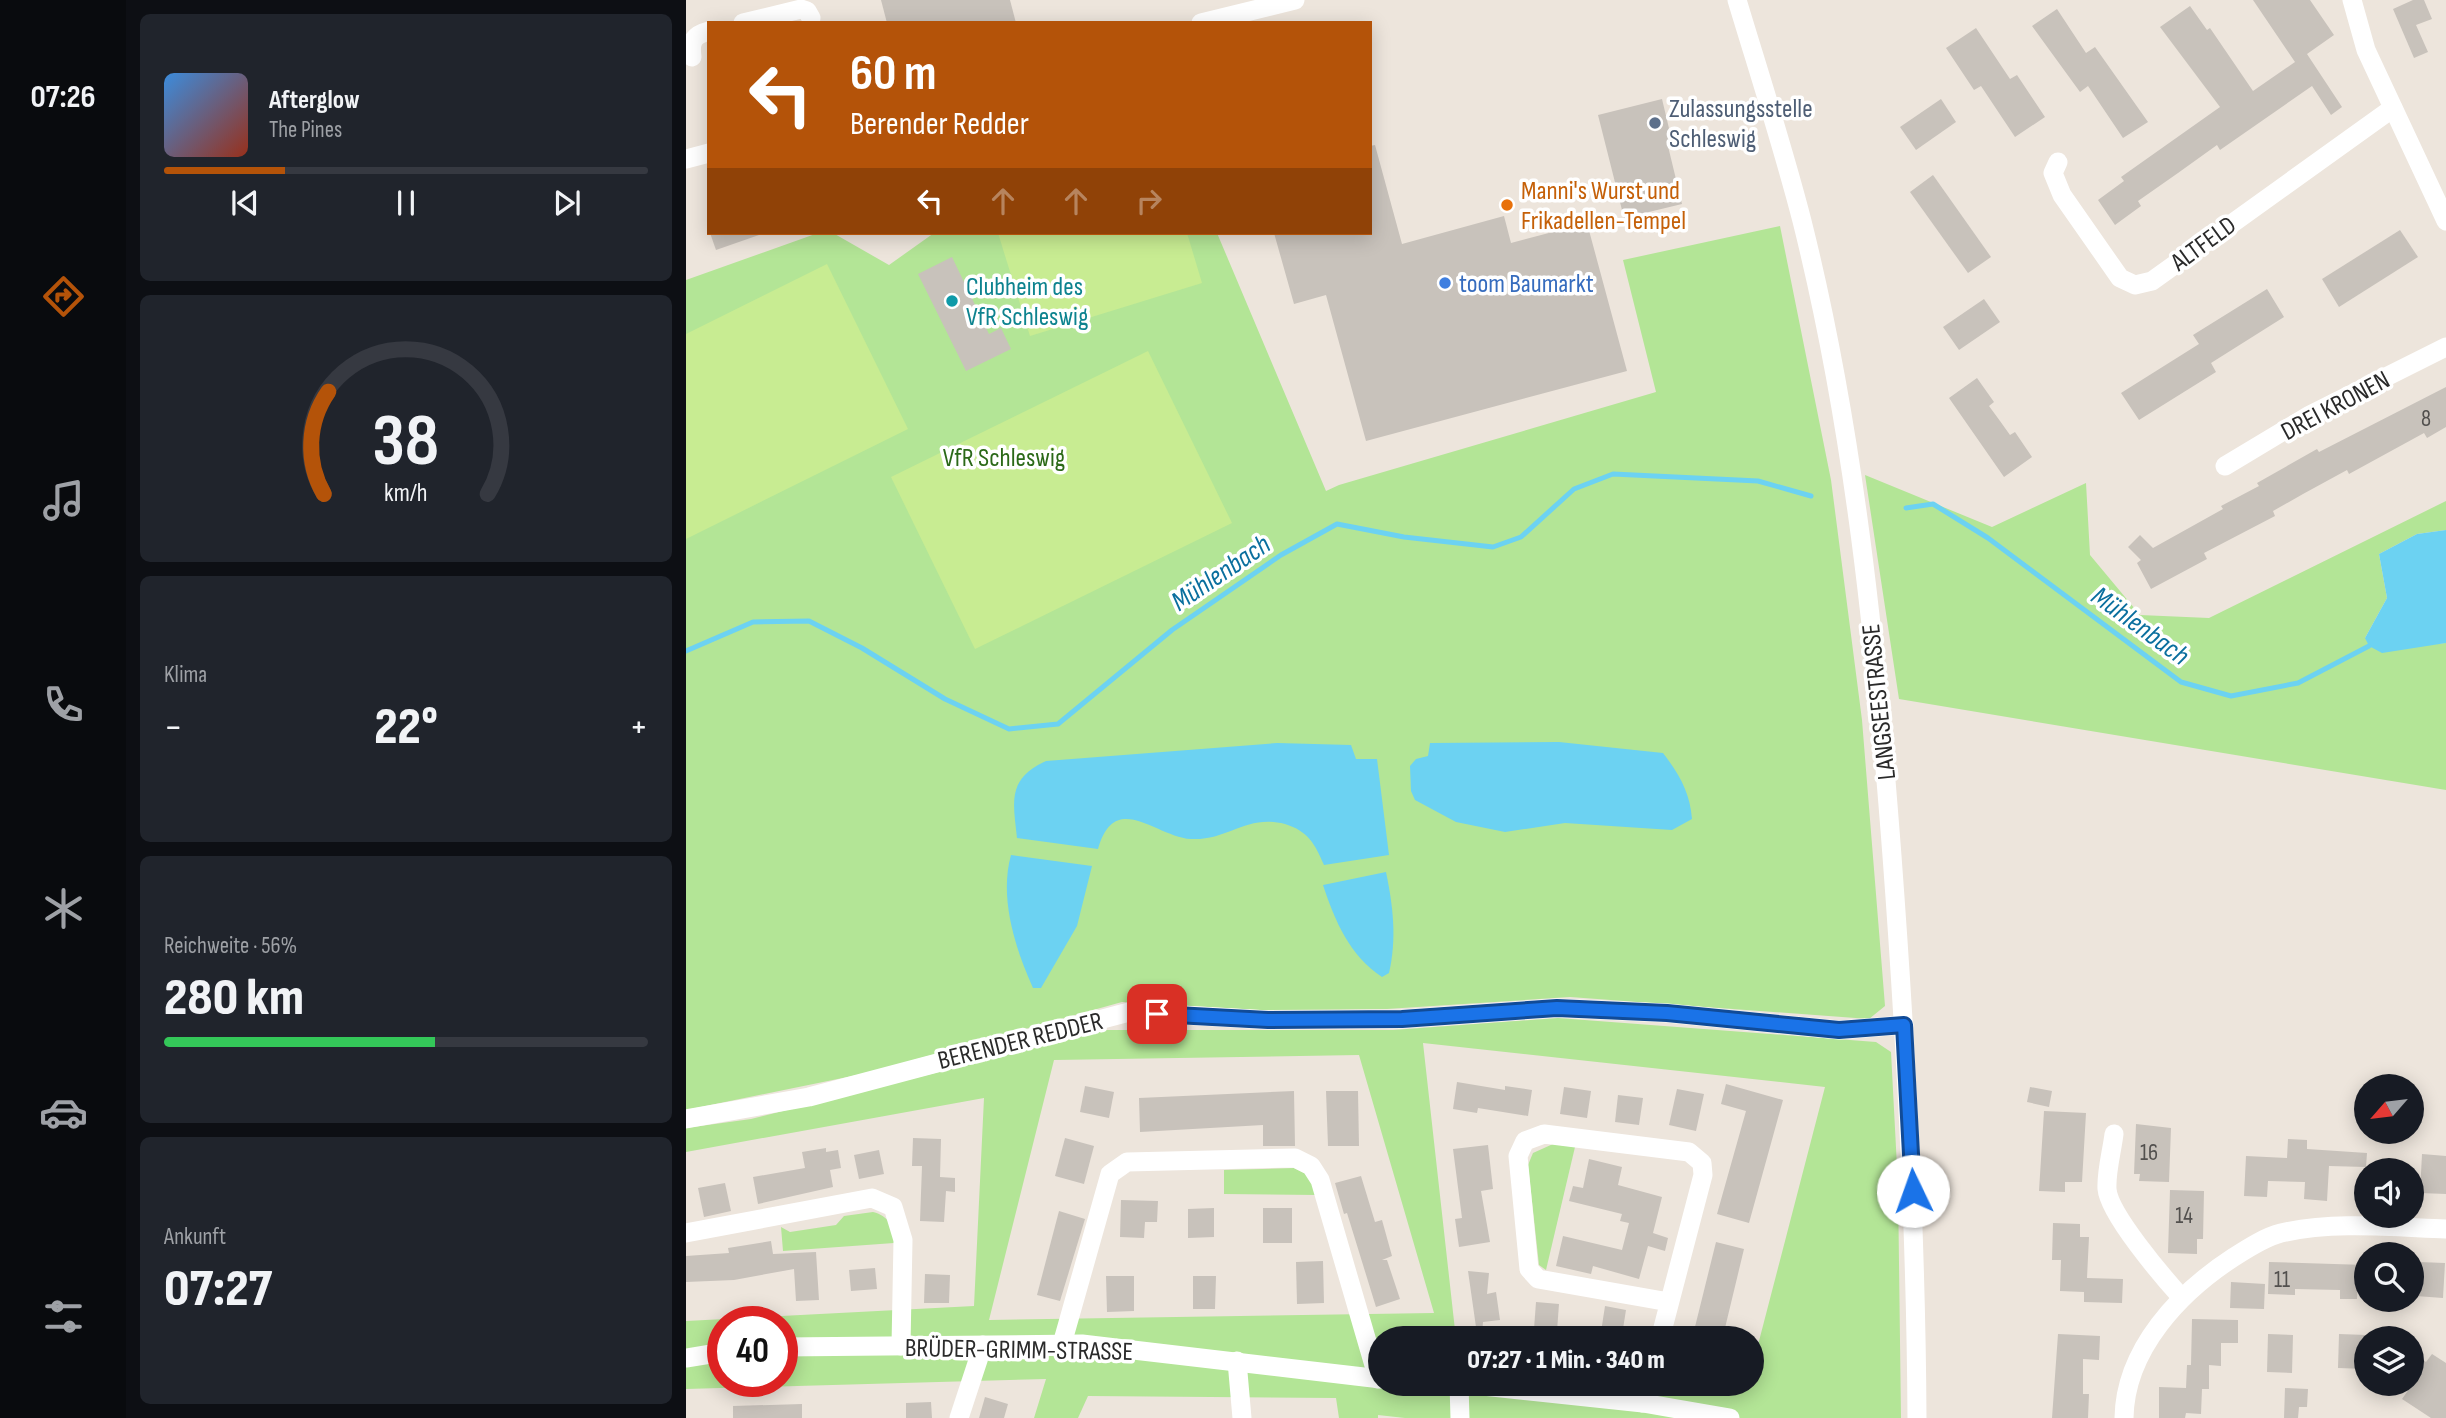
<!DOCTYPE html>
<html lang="de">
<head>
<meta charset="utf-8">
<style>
  :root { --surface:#171b24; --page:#20242c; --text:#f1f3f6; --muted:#9ea1a6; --line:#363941; --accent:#b45309 }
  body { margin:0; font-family:"Sofia Sans Condensed",sans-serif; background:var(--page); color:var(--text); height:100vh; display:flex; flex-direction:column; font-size:26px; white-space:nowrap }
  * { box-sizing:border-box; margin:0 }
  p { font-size:23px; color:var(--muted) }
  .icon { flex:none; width:38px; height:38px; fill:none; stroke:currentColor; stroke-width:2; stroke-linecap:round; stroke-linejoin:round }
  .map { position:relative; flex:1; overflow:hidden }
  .side { display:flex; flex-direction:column; gap:14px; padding:14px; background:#0d0f14; width:560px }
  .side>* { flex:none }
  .guide { position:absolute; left:21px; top:21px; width:665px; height:214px; border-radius:0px; box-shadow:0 4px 18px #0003; background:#b45309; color:#fff; overflow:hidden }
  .needle { width:46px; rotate:242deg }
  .controls { position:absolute; left:1668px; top:1074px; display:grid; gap:14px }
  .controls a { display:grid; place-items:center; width:70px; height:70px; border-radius:50%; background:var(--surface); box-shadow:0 4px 18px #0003; font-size:35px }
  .speed { position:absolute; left:21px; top:1306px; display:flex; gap:14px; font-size:35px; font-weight:700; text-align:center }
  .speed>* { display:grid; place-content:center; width:91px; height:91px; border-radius:50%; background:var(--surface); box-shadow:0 4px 18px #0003; line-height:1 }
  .speed .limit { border:10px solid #d22; background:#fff; color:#111 }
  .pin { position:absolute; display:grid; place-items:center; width:60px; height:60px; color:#fff; margin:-30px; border-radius:14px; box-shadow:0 4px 10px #0006 }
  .me { position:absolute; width:77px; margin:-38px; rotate:357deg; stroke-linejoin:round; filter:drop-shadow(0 0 5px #0008) }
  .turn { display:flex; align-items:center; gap:24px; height:147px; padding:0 28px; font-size:32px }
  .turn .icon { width:91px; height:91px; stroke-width:2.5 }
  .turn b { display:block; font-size:49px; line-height:60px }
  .lanes { display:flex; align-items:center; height:66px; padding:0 28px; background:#0003; justify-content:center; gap:35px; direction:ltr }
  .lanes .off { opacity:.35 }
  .big { font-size:52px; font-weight:800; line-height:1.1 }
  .side .widget { flex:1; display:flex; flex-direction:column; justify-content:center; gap:10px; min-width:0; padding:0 24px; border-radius:10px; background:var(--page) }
  .side .dial { align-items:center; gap:0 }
  .dial svg { height:182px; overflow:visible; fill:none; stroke:var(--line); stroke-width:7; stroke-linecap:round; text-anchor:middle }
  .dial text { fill:var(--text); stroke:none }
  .song { display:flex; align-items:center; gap:21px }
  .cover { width:84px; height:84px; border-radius:10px; background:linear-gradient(135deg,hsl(210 70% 55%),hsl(10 70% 35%)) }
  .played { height:7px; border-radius:4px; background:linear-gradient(90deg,var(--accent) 25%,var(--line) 25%) }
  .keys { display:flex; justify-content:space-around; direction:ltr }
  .heat { display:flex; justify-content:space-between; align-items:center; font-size:38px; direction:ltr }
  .charge { height:10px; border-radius:5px; background:linear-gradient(90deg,#34c759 56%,var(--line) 0) }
  .trip { position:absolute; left:682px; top:1326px; width:396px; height:70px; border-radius:35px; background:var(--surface); box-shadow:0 4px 18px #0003; font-weight:800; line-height:70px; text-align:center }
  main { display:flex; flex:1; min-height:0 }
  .tab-bar { display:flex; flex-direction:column; width:126px; justify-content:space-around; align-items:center; background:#090b0e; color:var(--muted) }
  .tab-bar .icon { width:49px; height:49px }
  .tab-bar .selected { color:var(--accent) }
  .tab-bar b { font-size:32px; color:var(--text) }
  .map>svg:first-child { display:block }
  .green { fill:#b3e596; fill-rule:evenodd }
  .pitch { fill:#c8ec92 }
  .water { fill:#6cd2f2 }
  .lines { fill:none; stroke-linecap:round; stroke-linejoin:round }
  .stream { stroke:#6cd2f2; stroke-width:5 }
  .building { fill:#c8c2bb }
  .minor { stroke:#fff; stroke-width:19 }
  .route-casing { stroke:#114b97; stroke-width:18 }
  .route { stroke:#1a73e8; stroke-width:12 }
  .service-dot { fill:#5c6f8a; stroke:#fff; stroke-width:2.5 }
  .food-dot { fill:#e8710a; stroke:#fff; stroke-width:2.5 }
  .shop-dot { fill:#3f7fe0; stroke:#fff; stroke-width:2.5 }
  .culture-dot { fill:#0f9aa8; stroke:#fff; stroke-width:2.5 }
  .labels { text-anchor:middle; stroke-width:7; stroke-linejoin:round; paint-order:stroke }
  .number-label { font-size:23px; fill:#52504e }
  .service-label { font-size:26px; fill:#4e5e75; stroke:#fff; text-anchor:start }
  .food-label { font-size:26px; fill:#c56008; stroke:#fff; text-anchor:start }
  .street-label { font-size:26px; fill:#2a2a2a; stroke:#fff }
  .shop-label { font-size:26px; fill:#366cbe; stroke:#fff; text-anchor:start }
  .culture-label { font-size:26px; fill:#0d838f; stroke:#fff; text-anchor:start }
  .park-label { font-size:26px; fill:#2b6918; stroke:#fff }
  .water-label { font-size:28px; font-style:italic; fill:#0a6f9e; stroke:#fff }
</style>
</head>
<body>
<main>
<nav class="tab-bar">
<b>07:26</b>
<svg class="icon selected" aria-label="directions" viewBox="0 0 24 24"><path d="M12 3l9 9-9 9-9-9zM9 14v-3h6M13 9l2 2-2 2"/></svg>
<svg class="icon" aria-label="music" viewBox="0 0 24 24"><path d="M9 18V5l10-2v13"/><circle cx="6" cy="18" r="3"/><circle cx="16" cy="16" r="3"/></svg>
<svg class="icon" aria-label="phone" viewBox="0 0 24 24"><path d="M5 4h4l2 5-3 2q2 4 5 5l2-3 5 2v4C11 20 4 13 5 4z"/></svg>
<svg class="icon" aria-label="climate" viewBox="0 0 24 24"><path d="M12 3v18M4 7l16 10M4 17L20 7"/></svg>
<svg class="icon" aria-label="car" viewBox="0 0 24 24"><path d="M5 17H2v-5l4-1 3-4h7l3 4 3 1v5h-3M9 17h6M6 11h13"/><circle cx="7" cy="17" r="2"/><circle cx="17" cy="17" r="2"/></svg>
<svg class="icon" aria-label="filters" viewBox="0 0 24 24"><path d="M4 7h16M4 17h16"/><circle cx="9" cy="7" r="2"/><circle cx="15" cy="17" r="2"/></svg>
</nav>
<section class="side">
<div class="widget">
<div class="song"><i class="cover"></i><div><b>Afterglow</b><p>The Pines</p></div></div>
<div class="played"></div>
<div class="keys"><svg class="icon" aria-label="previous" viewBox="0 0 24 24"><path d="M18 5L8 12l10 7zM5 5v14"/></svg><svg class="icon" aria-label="pause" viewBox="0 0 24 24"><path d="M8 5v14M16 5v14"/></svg><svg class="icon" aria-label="next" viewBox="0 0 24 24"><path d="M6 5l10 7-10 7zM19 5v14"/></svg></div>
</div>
<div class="widget dial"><svg viewBox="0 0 100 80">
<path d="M14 69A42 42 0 1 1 86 69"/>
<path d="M14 69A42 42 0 0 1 16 24" stroke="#b45309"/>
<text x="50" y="56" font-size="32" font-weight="700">38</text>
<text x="50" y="72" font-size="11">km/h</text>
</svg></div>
<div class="widget"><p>Klima</p>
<div class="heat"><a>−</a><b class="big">22°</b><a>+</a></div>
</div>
<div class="widget"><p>Reichweite · 56%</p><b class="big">280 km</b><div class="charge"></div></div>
<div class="widget"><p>Ankunft</p><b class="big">07:27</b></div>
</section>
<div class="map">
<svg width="1760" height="1418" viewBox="0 0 1760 1418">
  <rect width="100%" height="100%" fill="#ede5dc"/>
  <g class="green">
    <polygon points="1094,226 1145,480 1176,720 1199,1006 1183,1019 884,997 701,1009 576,1010 436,1002 181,1073 0,1110 0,280 132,233 147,233 203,265 248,233 531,233 640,491 653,485 970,392 937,260"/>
    <polygon points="1179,475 1306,527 1400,483 1404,555 1454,615 1523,618 1760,501 1760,530 1731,534 1693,554 1701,598 1679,638 1734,645 1760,643 1760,790 1213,699"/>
    <path d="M872,1018L1190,1042L1205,1052L1212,1186L1215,1418H719L692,1415V1418H653L650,1398L402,1396L392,1418H348L360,1379L0,1389V1321L288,1306L298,1098L0,1152V1128L65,1119L421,1030H707ZM737,1043L1139,1087L1066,1368V1384H1062L1060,1389L1031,1384H695V1339H770ZM673,1055L748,1313L303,1320L368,1060ZM37,1321H96V1381H37Z"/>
    <polygon points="867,1144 889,1147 860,1270 853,1265 842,1165 847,1153"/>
    <polygon points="608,1168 622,1175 632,1195 538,1194 538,1170"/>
    <path d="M187,1212C203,1216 208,1227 208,1243L97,1251L95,1227L104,1232L150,1225L158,1216Z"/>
  </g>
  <g class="pitch">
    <polygon points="312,233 501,233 516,283 344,336"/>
    <polygon points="141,264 222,429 0,539 0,334"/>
    <polygon points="462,351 546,523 289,649 205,477"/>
  </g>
  <g class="water">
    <polygon points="1760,530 1760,643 1696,653 1683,646 1679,638 1701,598 1693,554 1731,534"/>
    <path d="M873,742L977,753C993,774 1004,792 1006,819L986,830L879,823L819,832L770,822L729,800L725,791L724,766L730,759L742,756L744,743Z"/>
    <path d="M591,743L665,745L670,759H691L703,855L638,865C629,844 622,831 599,824C560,814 542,841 505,839C470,837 429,789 412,849L331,838C327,801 321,779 360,761Z"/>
    <path d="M325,855L406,866L391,926L355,988H347C329,948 313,898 325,855Z"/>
    <path d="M700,872C707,906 711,938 703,973L696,977C663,955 649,921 637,885Z"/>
  </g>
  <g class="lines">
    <g class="stream">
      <polyline points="1220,508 1247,504 1302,538 1495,682 1545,696 1612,683 1683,646"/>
      <polyline points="0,651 67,622 123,621 176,648 259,699 323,729 372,724 486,630 595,555 651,524 718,537 807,547 835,537 888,489 927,474 1072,481 1125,496"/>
    </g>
  </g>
  <g class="building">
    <polygon points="195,0 324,0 330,23 201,23"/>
    <polygon points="1567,0 1624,0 1648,35 1621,54 1656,107 1645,115 1626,86 1534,150 1531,145 1492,173 1452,201 1455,206 1429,225 1412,200 1438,181 1435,177 1534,107 1474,27 1504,6 1521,30 1524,28 1567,91 1609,62"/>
    <polygon points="1727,0 1738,0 1746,19 1730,25 1742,52 1728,58 1707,9"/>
    <polygon points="1371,9 1400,53 1409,47 1462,122 1437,138 1402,86 1394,92 1346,26"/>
    <polygon points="1290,28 1324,79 1331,75 1359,117 1329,137 1295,86 1288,90 1260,48"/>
    <polygon points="976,99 986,141 981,142 996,204 938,218 912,115"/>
    <polygon points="1255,99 1270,122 1230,150 1214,127"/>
    <polygon points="689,145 716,244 818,216 825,243 901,223 941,371 680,441 640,295 608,304 588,233 684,233 684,146"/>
    <polygon points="1247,175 1305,257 1282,273 1224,192"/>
    <polygon points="1714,230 1732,257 1653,307 1636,279"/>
    <polygon points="24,233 72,233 73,235 30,250"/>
    <polygon points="266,257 303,334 315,328 325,349 280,371 232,274"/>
    <polygon points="1581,289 1598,317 1525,363 1530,372 1453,420 1435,393 1513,344 1507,335"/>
    <polygon points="1298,299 1314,322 1273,350 1257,327"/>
    <polygon points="1291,378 1308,402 1303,406 1314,421 1324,435 1329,432 1346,457 1318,477 1263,398"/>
    <polygon points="1760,387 1760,427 1741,438 1738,433 1663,474 1661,470 1617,494 1587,511 1589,516 1518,553 1521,559 1465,589 1451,563 1455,560 1442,547 1454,535 1467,548 1537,509 1535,506 1573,486 1571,483 1631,449 1633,452"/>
    <polygon points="771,1082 819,1090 819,1086 846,1090 842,1116 792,1108 791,1113 767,1109"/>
    <polygon points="1040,1084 1097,1100 1063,1223 1031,1214 1060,1111 1035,1104"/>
    <polygon points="399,1086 428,1092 423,1118 394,1112"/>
    <polygon points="878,1087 905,1091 901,1118 874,1114"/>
    <polygon points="1344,1087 1366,1091 1363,1107 1341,1102"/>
    <polygon points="991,1089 1018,1094 1010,1131 983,1125"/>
    <polygon points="608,1091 609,1146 577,1146 577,1125 454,1132 453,1098"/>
    <polygon points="640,1091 672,1091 673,1146 642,1146"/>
    <polygon points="932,1095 957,1098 953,1125 929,1122"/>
    <polygon points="1358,1111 1400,1113 1396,1182 1379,1182 1379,1192 1353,1191"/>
    <polygon points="1450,1124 1485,1128 1483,1182 1453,1181 1454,1174 1448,1174"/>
    <polygon points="227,1138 255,1139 254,1177 269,1178 269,1192 260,1191 258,1222 234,1221 236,1166 226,1166"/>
    <polygon points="379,1138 408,1146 398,1184 369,1176"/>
    <polygon points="1602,1139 1621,1140 1621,1149 1681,1153 1680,1167 1643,1166 1641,1201 1618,1199 1619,1182 1582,1181 1581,1197 1558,1196 1560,1156 1601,1158"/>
    <polygon points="802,1145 807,1189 795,1191 804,1242 773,1247 769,1219 776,1218 767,1149"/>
    <polygon points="140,1148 140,1152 152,1150 155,1168 144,1170 147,1187 72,1204 67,1177 119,1168 116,1152"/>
    <polygon points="193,1150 198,1174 173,1179 168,1155"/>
    <polygon points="1736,1154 1760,1156 1760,1194 1734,1193"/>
    <polygon points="903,1159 936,1167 932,1185 976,1197 967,1233 982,1238 979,1251 962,1246 953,1279 907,1266 905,1274 870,1266 877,1236 936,1250 943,1223 934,1221 936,1214 883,1201 887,1186 897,1188"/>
    <polygon points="675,1176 689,1222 696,1220 706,1256 696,1260 701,1260 714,1299 690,1307 661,1213 658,1214 649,1183"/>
    <polygon points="39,1183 45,1211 18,1217 12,1188"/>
    <polygon points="1484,1190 1518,1191 1517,1239 1511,1239 1511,1254 1482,1253"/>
    <polygon points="435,1200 472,1201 471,1222 459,1222 458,1238 434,1237"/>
    <polygon points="528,1208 528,1237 502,1238 502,1209"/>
    <rect x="577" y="1208" width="29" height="35"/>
    <polygon points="373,1211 399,1219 374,1301 351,1295"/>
    <polygon points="1367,1223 1394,1224 1394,1237 1403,1237 1401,1278 1437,1279 1436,1303 1398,1302 1398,1292 1374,1291 1375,1260 1366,1260"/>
    <polygon points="85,1241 87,1254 130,1252 133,1300 110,1301 108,1269 48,1280 0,1282 0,1256 43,1253 42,1248"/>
    <polygon points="1030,1242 1058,1249 1039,1328 1037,1339 1006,1339"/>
    <polygon points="637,1261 638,1303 611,1304 610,1262"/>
    <polygon points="1583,1262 1680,1265 1680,1281 1672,1280 1671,1299 1654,1299 1654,1290 1609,1289 1609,1295 1582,1294"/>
    <polygon points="1733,1262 1759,1263 1757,1298 1730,1296"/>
    <polygon points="189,1268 191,1289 165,1291 163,1270"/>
    <polygon points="782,1271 803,1273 801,1294 810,1292 814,1320 797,1322 796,1334 791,1334"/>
    <polygon points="239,1274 264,1275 263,1303 238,1303"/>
    <polygon points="420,1276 448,1276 448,1311 421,1312"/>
    <polygon points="507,1276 530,1276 529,1309 507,1309"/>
    <polygon points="1545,1282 1579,1284 1578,1309 1544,1308"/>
    <polygon points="850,1302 873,1304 871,1331 848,1329"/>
    <polygon points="919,1306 940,1310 936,1335 915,1332"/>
    <polygon points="1506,1319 1552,1320 1552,1343 1535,1343 1535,1366 1523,1365 1523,1389 1516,1389 1515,1414 1500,1413 1499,1418 1473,1418 1473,1387 1500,1388 1501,1365 1505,1365"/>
    <polygon points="1372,1334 1414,1336 1413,1360 1397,1359 1397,1394 1403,1394 1402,1418 1366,1418"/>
    <polygon points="1582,1334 1607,1335 1606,1373 1581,1372"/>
    <polygon points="1653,1334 1680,1335 1680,1369 1652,1368"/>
    <polygon points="1726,1353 1740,1362 1746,1354 1760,1363 1760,1418 1745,1418 1716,1399 1726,1385"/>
    <polygon points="1599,1388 1622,1389 1621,1407 1613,1407 1612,1418 1598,1418"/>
    <polygon points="299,1397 322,1404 318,1418 293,1418"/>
    <polygon points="245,1402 246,1418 220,1418 220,1403"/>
    <polygon points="116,1404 116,1418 47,1418 47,1406"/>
  </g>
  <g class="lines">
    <g class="minor">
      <path d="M1051,0C1073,73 1097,147 1116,221C1168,429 1190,644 1206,856C1220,1044 1230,1230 1231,1418"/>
      <polyline points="1666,0 1680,50 1760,221"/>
      <polyline points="57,23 115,9 121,11 125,18"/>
      <polyline points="515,23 609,0"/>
      <path d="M6,57C4,42 7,35 23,31"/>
      <polyline points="0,159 23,153"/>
      <polyline points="1372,162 1367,173 1376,195 1434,278 1449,285 1466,281 1707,108"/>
      <polyline points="1539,466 1624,415 1760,347"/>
      <polyline points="0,1119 123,1097 443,1012 582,1020 716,1019 871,1008 981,1013 1153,1030 1218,1025"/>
      <path d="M1428,1134C1426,1151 1420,1172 1421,1189C1423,1214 1477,1277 1495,1297"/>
      <polyline points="0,1233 186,1198 207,1207 217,1240 215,1346"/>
      <polyline points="974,1339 1017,1175 1016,1163 1003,1152 858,1134 839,1141 832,1156 843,1269 852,1279 983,1302"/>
      <polyline points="376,1344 424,1174 441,1162 609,1158 625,1166 634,1180 692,1379"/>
      <polyline points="96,1347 396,1344 695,1379"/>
      <polyline points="0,1358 37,1352"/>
      <polyline points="551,1361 556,1418"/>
      <polyline points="773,1384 774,1418"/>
      <polyline points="778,1384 957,1403 1044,1418"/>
      <polyline points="957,1403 962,1384"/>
      <polyline points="273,1418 297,1345"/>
      <path d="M1438,1418C1439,1349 1494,1292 1548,1257C1562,1248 1579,1237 1595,1233C1648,1221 1706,1227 1760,1229"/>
    </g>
  </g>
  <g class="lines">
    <g class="route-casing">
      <polyline id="route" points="471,1014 582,1020 716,1019 871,1008 981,1013 1153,1030 1218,1025 1227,1191"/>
    </g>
    <use href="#route" class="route"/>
  </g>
  <circle class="service-dot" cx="969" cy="123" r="7"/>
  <circle class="food-dot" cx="821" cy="205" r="7"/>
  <circle class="shop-dot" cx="759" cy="283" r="7"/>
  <circle class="culture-dot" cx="266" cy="301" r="7"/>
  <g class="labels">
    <g class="number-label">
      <text x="1740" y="426">8</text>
      <text x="1463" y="1160">16</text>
      <text x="1498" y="1223">14</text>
      <text x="1596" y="1287">11</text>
    </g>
    <g class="service-label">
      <text x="983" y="117">Zulassungsstelle<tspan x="983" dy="30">Schleswig</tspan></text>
    </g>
    <g class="food-label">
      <text x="835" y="199">Manni's Wurst und<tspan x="835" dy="30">Frikadellen-Tempel</tspan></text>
    </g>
    <g class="street-label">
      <text transform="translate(1517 243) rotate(-36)" y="9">ALTFELD</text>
      <text transform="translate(1649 405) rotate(-28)" y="9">DREI KRONEN</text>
      <text transform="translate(1192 702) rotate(-96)" y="9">LANGSEESTRASSE</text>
      <text transform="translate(334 1040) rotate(-14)" y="9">BERENDER REDDER</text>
      <text transform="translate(333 1349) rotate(1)" y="9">BRÜDER-GRIMM-STRASSE</text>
    </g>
    <g class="shop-label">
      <text x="773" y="292">toom Baumarkt</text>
    </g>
    <g class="culture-label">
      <text x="280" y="295">Clubheim des<tspan x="280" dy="30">VfR Schleswig</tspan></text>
    </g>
    <g class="park-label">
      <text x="318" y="466">VfR Schleswig</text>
    </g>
    <g class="water-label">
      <text transform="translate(534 572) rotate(-34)" y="10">Mühlenbach</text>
      <text transform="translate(1455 625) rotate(36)" y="10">Mühlenbach</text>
    </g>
  </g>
</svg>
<div class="controls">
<a><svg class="needle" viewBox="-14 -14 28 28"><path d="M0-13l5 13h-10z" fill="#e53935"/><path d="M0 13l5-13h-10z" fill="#9ea1a6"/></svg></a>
<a><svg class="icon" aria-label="sound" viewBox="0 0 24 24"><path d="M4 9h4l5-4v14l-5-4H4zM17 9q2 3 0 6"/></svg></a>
<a><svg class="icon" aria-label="search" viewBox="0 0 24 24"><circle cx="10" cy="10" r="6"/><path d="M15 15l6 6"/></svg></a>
<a><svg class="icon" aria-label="layers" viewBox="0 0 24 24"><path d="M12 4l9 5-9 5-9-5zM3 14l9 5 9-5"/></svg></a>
</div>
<div class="speed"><div class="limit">40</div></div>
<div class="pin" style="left:471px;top:1014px;background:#d93025"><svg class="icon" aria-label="arrive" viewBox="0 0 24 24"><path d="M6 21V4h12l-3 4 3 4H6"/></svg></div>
<svg class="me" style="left:1227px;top:1191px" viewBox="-20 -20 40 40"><circle r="19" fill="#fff"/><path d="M0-13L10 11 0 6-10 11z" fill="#1a73e8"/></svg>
<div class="trip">07:27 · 1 Min. · 340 m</div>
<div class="guide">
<div class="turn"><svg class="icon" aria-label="left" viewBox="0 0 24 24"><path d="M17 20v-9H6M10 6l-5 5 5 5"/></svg><div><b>60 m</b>Berender Redder</div></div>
<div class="lanes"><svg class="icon" aria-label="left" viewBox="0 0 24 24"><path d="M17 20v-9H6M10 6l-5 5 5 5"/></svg><svg class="icon off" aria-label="ahead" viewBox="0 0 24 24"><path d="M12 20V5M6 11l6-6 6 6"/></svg><svg class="icon off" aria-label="ahead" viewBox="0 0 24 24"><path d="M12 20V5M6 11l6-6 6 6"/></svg><svg class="icon off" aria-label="right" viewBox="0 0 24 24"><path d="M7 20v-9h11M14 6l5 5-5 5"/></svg></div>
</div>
</div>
</main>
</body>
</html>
